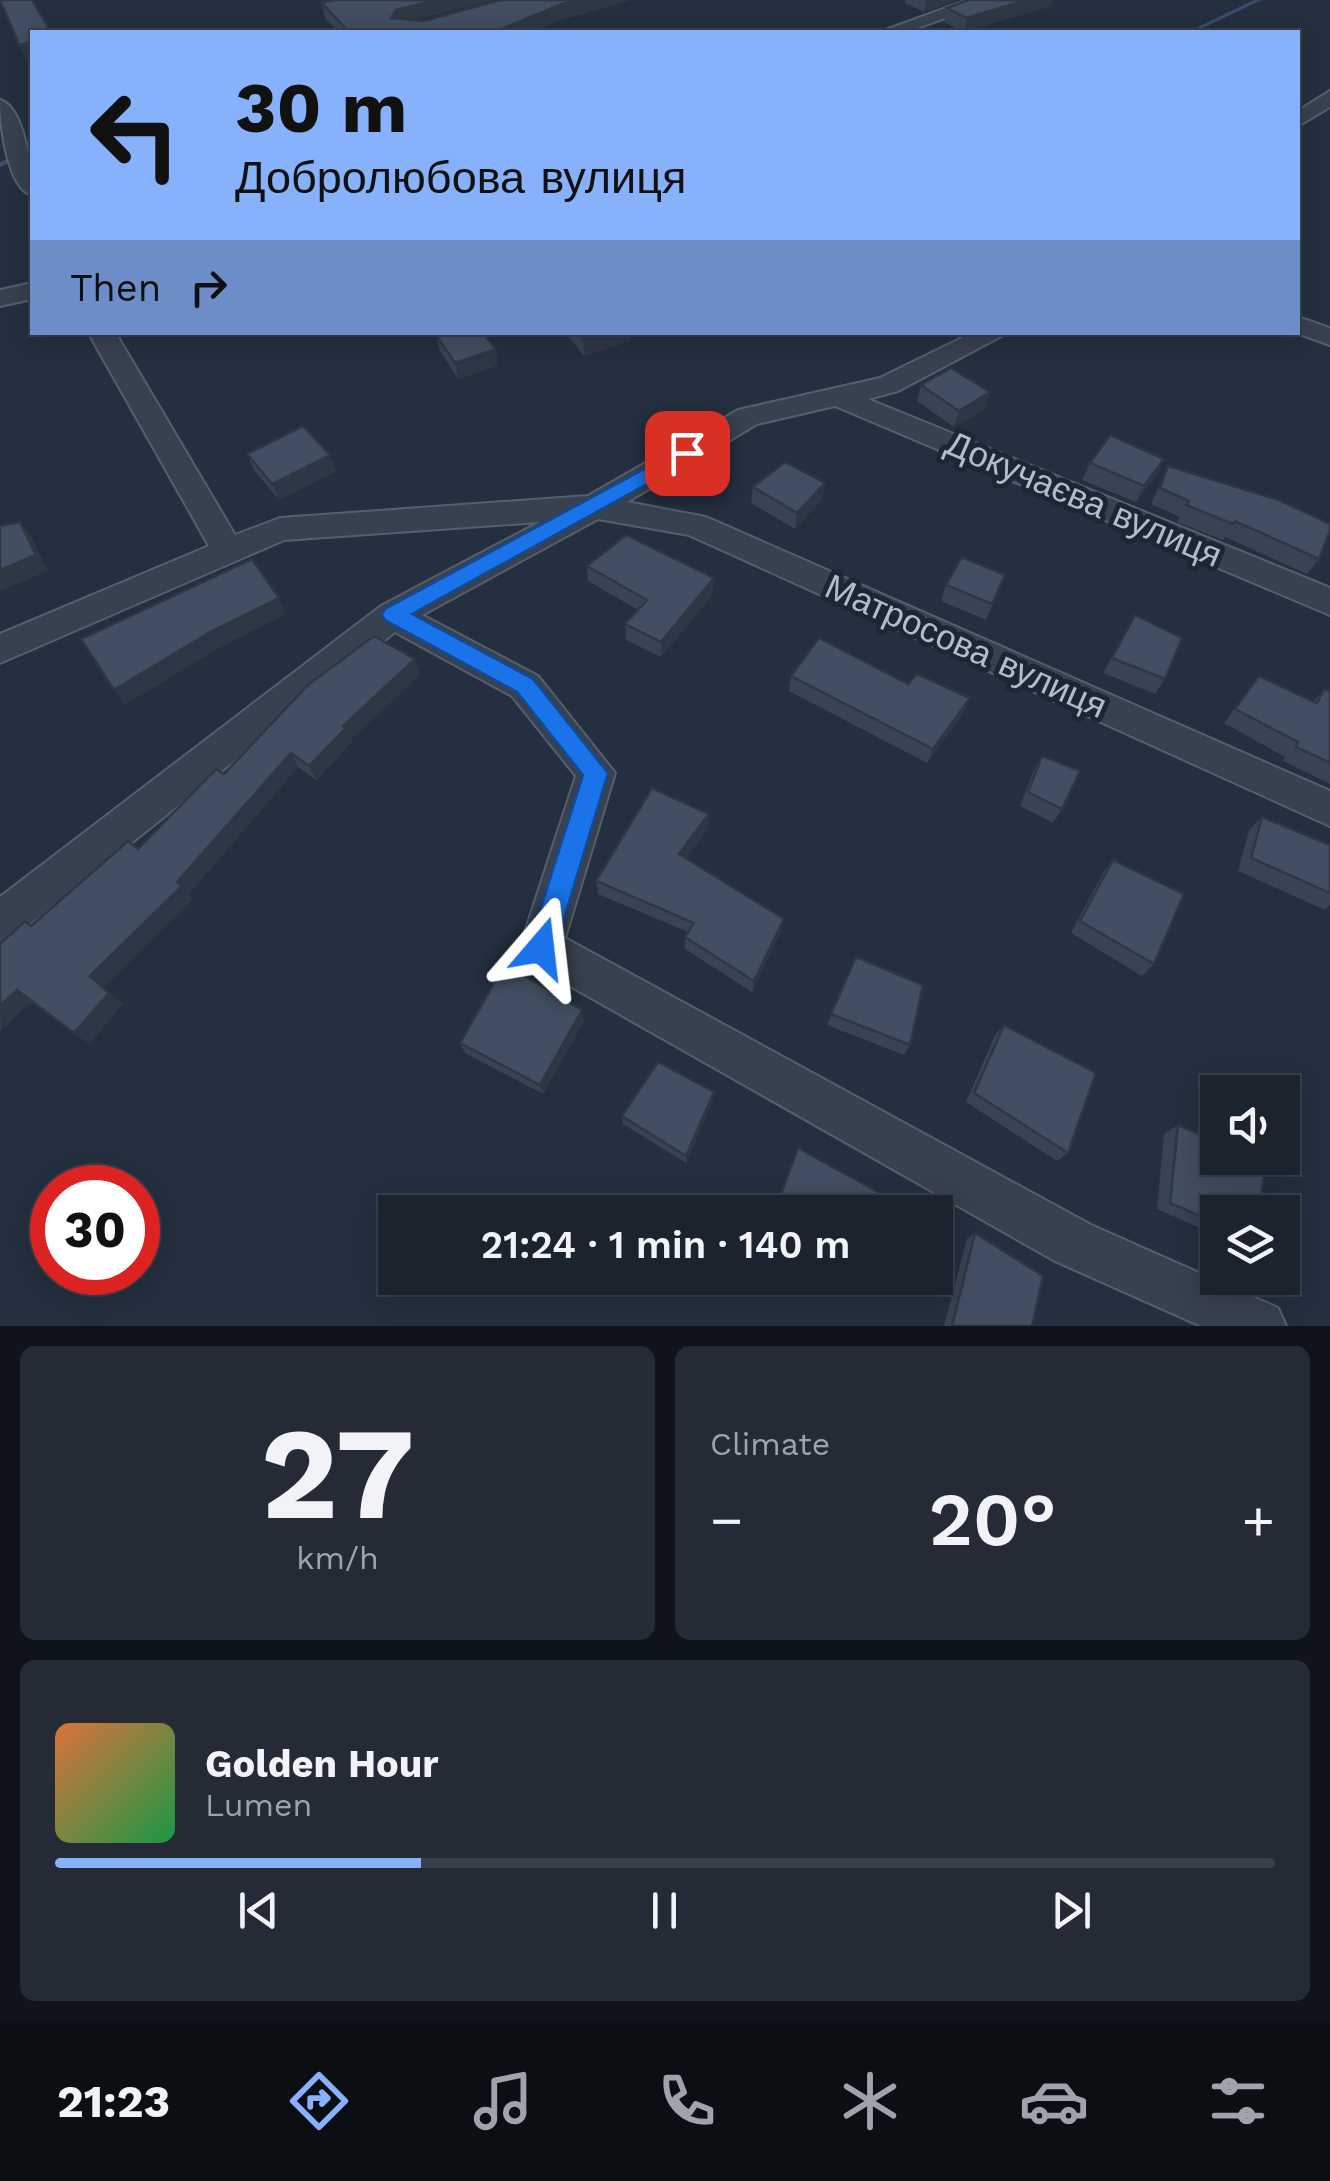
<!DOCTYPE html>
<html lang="en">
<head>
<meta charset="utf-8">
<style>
  :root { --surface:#1b232f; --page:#242b37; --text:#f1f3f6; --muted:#a0a4aa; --line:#39404b; --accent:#88b1fb }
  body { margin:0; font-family:"Work Sans",sans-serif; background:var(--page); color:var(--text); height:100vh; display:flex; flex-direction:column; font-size:38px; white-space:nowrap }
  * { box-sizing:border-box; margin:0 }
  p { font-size:32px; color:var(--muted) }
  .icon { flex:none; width:55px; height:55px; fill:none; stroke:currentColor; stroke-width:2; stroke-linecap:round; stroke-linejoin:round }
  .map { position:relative; height:1326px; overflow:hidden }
  .details { display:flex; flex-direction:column; gap:20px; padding:20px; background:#0f131a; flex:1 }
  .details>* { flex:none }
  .hud { position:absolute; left:30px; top:30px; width:1270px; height:305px; border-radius:0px; box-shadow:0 5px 25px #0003,0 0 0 2px var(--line); background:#88b1fb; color:#111; overflow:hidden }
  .controls { position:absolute; left:1200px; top:1075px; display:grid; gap:20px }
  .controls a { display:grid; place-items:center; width:100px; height:100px; border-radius:0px; background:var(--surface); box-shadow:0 5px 25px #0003,0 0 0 2px var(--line); font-size:50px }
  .speed { position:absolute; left:30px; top:1165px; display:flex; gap:20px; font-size:50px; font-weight:700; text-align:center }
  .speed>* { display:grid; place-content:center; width:130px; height:130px; border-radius:50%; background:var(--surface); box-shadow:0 5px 25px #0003,0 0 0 2px var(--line); line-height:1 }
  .speed .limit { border:15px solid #d22; background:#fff; color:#111 }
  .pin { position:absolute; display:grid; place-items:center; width:85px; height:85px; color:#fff; margin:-42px; border-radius:20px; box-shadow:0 5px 15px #0006 }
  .me { position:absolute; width:110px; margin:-55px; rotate:17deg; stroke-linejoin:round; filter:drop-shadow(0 0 8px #0008) }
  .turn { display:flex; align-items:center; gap:35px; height:210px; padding:0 40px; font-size:45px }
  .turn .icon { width:130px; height:130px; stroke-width:2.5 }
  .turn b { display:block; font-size:70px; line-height:85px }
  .then { display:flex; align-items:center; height:95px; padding:0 40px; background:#0003; gap:20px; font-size:38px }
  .big { font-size:75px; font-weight:600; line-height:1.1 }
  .details .widget { flex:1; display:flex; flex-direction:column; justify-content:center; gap:15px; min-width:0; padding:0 35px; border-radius:15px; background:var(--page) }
  .details .dial { align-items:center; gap:0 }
  .dial b { font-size:130px; line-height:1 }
  .song { display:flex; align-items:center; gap:30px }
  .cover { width:120px; height:120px; border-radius:15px; background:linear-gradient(135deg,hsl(20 70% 55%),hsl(140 70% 35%)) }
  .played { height:10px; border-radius:5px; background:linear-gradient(90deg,var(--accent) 30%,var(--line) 30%) }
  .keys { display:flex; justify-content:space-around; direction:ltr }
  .heat { display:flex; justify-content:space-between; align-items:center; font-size:55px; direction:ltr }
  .details .tiles { flex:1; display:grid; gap:20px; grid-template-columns:1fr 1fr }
  .widget:last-child { grid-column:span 2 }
  .trip { position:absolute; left:378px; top:1195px; width:575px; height:100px; border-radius:0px; background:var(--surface); box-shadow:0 5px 25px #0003,0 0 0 2px var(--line); font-weight:600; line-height:100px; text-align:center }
  .dock { display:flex; height:160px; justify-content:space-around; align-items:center; background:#0b0e13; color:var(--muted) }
  .dock .icon { width:70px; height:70px }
  .dock .current { color:var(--accent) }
  .dock b { font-size:45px; color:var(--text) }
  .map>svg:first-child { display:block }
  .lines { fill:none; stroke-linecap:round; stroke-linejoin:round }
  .stream { fill:#384b69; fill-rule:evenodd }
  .street-casing { stroke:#565f6d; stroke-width:4 }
  .street { fill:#38414f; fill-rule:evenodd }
  .wall { fill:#394353 }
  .shaded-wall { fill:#2e3744 }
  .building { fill:#424e61; stroke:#2e3744; stroke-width:2.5 }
  .route { fill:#1a73e8; stroke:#114b97; stroke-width:2.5 }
  .labels { text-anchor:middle; stroke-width:10; stroke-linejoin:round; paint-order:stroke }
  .street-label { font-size:35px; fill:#b4bcca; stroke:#1d2634 }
</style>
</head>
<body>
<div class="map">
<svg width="1330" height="1326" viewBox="0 0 1330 1326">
  <rect width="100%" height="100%" fill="#242f3f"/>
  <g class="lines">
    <g class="stream">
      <polygon points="1254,0 1262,0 1194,32 1187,32"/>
      <polygon points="32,149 32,154 0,167 0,162"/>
    </g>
    <g class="street-casing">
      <g id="street">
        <polygon points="968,0 995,0 906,32 880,32"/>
        <polygon points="1330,91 1330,107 1298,126 1298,111"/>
        <path d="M0,100C25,107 32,172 32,195C7,189 0,122 0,100Z"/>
        <polygon points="32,283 32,299 0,306 0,290"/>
        <polygon points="1298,317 1330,328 1330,345 1294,332 1298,332"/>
        <polygon points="88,332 115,332 235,535 280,518 588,496 738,410 880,378 974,332 1009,332 898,391 868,399 1330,588 1330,615 835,406 757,424 627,502 706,517 1330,791 1330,826 689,535 598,519 422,615 538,676 615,773 565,938 1091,1225 1278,1308 1286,1326 1201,1326 1055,1261 526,961 520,947 576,776 512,696 395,632 15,936 0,942 0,897 381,606 540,522 284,540 0,663 0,634 209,546"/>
      </g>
    </g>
    <use href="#street" class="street"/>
  </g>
  <g class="wall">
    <polygon points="500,0 630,0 563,19 531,32 339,32 325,18 322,3 424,21"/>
    <polygon points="905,0 957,0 924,12 905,3"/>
    <polygon points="1051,6 964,32 944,22 947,8"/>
    <polygon points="565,332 630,332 630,341 584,356"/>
    <polygon points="436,335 498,365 458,379 440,351"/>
    <polygon points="921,385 985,409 954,427 917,401"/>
    <polygon points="247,454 336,471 279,500 254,470"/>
    <polygon points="1164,459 1156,475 1136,502 1082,480 1090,463"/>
    <polygon points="1168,466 1319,559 1307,574 1225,537 1223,540 1177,522 1180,517 1151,504"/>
    <polygon points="825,483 822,499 795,529 751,503 753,487"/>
    <polygon points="587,566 713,594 661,657 626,640 625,624 638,610 588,581"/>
    <polygon points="946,585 999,591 986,620 941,601"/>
    <polygon points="1135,615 1165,679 1155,694 1103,673"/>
    <polygon points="420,675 351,739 352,742 316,780 298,767 189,894 193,899 103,988 123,1004 89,1044 32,1001 0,1031 0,944 31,926 138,849 224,774"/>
    <polygon points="791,676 908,684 963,713 927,763 789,691"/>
    <polygon points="1259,676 1314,701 1324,689 1330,691 1330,784 1283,761 1285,757 1224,723"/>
    <polygon points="1042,756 1062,809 1053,823 1020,806 1034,770"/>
    <polygon points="1262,817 1330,845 1330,905 1325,910 1238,871 1249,830"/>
    <polygon points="708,828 686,858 781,931 752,992 685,949 685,937 688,932 598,894 596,881"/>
    <polygon points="1113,860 1154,964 1142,976 1071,933 1103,873"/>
    <polygon points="856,957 910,1045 904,1055 827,1025"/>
    <polygon points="584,1021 543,1094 465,1053 460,1043"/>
    <polygon points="1004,1025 1068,1153 1057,1161 966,1102 995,1035"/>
    <polygon points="713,1100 686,1163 623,1124 622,1116"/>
    <polygon points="1178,1125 1218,1212 1218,1236 1157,1209 1164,1134"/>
    <polygon points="975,1233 1032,1326 944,1326 967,1239"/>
  </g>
  <g class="shaded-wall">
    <polygon points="435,0 495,0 399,24 391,18 396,10"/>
    <polygon points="577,0 630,0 563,19 531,32 494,32 562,4"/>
    <polygon points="926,0 957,0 924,12"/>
    <polygon points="1026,0 1053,0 1051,6 964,32 967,18"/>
    <polygon points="32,42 32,58 26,60 19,45"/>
    <polygon points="604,332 630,332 630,341 584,356 583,339"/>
    <polygon points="496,349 498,365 458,379 455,363"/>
    <polygon points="990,392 985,409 954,427 959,411"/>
    <polygon points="330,455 336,471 279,500 272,484"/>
    <polygon points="1164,459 1156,475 1136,502 1144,486"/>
    <polygon points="825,483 822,499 795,529 797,513"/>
    <polygon points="20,522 32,538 48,571 0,591 0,570"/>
    <polygon points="714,578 713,594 661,657 661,642"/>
    <polygon points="279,598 286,614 219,648 125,705 114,690 210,632"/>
    <polygon points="415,659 420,675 351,739 352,742 316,780 309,766 343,726"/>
    <polygon points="970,698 963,713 927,763 933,749"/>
    <polygon points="291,753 298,767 189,894 193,899 103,988 123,1004 89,1044 74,1033 90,976 177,882"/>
    <polygon points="709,814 708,828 679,867 679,854"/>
    <polygon points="784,919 781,931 752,992 754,981"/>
    <polygon points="17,990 33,1000 1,1031 0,1006"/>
    <polygon points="582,1010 584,1021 543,1094 540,1085"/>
    <polygon points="714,1092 713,1100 686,1163 686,1156"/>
  </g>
  <g class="building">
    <polygon points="0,0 32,0 51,32 32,32 32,42 19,45"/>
    <polygon points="333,0 435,0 396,10 391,18 424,21 500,0 577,0 562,4 494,32 349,32 322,3"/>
    <polygon points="968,0 1026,0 967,18 947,8"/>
    <polygon points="443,332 482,332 496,349 455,363 436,335"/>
    <polygon points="578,332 604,332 583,339"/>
    <polygon points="951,368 990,392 959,411 921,385"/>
    <polygon points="303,426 330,455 272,484 247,454"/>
    <polygon points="1110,435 1164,459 1144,486 1090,463"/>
    <polygon points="785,462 825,483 797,513 753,487"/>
    <polygon points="1168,466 1279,500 1330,524 1330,531 1319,559 1235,521 1233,524 1186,505 1189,501 1160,488"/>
    <polygon points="20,522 36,555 0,570 0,526"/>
    <polygon points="626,535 714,578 661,642 625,624 647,600 587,566"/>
    <polygon points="962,557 1005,575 992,604 946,585"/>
    <polygon points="252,559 279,598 210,632 114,690 81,639"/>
    <polygon points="1135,615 1182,638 1165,679 1112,658"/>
    <polygon points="374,636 415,659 343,726 346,728 309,766 291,753 177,882 182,886 90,976 109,993 74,1033 17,990 0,1006 0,944 25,921 31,926 128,841 138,849 216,769 224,774 308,685"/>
    <polygon points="819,638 908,684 917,674 970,698 933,749 791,676"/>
    <polygon points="1259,676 1317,703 1324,689 1330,691 1330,763 1296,747 1298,742 1235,709"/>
    <polygon points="1042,756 1080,771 1062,809 1028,792"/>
    <polygon points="652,788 709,814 679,854 784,919 754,981 685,937 694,923 596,881"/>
    <polygon points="1262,817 1330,845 1330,893 1251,858"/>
    <polygon points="1113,860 1184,894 1154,964 1080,921"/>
    <polygon points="856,957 923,985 910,1045 831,1014"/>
    <polygon points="505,964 582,1010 540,1085 460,1043"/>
    <polygon points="1004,1025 1096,1073 1068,1153 974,1093"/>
    <polygon points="658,1062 714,1092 686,1156 622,1116"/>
    <polygon points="1178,1125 1218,1142 1218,1158 1254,1158 1266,1162 1259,1212 1218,1212 1218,1224 1170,1203"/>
    <polygon points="798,1148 878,1192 869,1212 774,1212"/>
    <polygon points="975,1233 1043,1276 1032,1326 952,1326"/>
  </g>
  <polygon class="route" points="687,446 694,448 694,458 412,614 533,679 608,773 555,948 551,957 541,961 532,957 528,948 583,775 517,692 385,620 382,614 385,609"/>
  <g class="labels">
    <g class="street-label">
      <text transform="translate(1084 499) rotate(23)" y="12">Докучаєва вулиця</text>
      <text transform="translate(966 646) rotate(24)" y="12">Матросова вулиця</text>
    </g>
  </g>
</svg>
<div class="controls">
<a><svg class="icon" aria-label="sound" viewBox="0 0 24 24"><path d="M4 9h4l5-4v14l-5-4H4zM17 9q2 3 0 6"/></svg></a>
<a><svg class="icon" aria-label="layers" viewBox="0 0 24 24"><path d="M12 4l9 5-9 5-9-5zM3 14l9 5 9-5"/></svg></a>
</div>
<div class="speed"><div class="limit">30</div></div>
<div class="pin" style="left:687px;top:453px;background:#d93025"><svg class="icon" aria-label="arrive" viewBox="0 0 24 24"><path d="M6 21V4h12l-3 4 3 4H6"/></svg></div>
<svg class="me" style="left:541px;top:948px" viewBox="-20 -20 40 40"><path d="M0-17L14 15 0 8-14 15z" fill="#1a73e8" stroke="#fff" stroke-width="4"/></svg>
<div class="trip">21:24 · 1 min · 140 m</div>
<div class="hud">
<div class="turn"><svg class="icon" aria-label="left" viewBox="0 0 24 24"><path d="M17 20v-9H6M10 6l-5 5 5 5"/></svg><div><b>30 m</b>Добролюбова вулиця</div></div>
<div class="then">Then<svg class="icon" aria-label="right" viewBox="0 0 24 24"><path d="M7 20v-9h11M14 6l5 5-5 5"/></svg></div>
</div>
</div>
<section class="details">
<div class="tiles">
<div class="widget dial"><b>27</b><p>km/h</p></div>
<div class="widget"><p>Climate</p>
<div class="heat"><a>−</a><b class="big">20°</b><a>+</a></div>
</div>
<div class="widget">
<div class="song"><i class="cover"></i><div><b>Golden Hour</b><p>Lumen</p></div></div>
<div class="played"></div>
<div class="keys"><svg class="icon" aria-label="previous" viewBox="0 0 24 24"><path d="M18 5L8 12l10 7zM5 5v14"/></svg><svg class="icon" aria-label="pause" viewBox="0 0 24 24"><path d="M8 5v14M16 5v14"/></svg><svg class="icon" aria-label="next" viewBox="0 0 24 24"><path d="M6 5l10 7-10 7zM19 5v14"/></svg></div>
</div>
</div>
</section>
<nav class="dock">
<b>21:23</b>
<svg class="icon current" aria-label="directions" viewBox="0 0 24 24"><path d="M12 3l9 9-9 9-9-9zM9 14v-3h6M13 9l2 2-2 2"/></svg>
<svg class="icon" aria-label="music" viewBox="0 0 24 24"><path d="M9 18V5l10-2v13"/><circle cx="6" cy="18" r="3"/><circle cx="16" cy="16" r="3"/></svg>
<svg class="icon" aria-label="phone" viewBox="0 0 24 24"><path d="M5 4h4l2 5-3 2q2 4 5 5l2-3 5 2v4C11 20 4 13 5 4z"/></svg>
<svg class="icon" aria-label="climate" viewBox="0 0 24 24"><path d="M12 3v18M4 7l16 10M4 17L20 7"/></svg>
<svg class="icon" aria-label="car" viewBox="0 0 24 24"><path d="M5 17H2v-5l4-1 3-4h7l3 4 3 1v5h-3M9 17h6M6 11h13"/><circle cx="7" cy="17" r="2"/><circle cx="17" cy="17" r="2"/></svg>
<svg class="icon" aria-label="filters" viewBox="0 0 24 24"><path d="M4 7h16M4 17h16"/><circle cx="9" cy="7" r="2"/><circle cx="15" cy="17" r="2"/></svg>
</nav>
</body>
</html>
